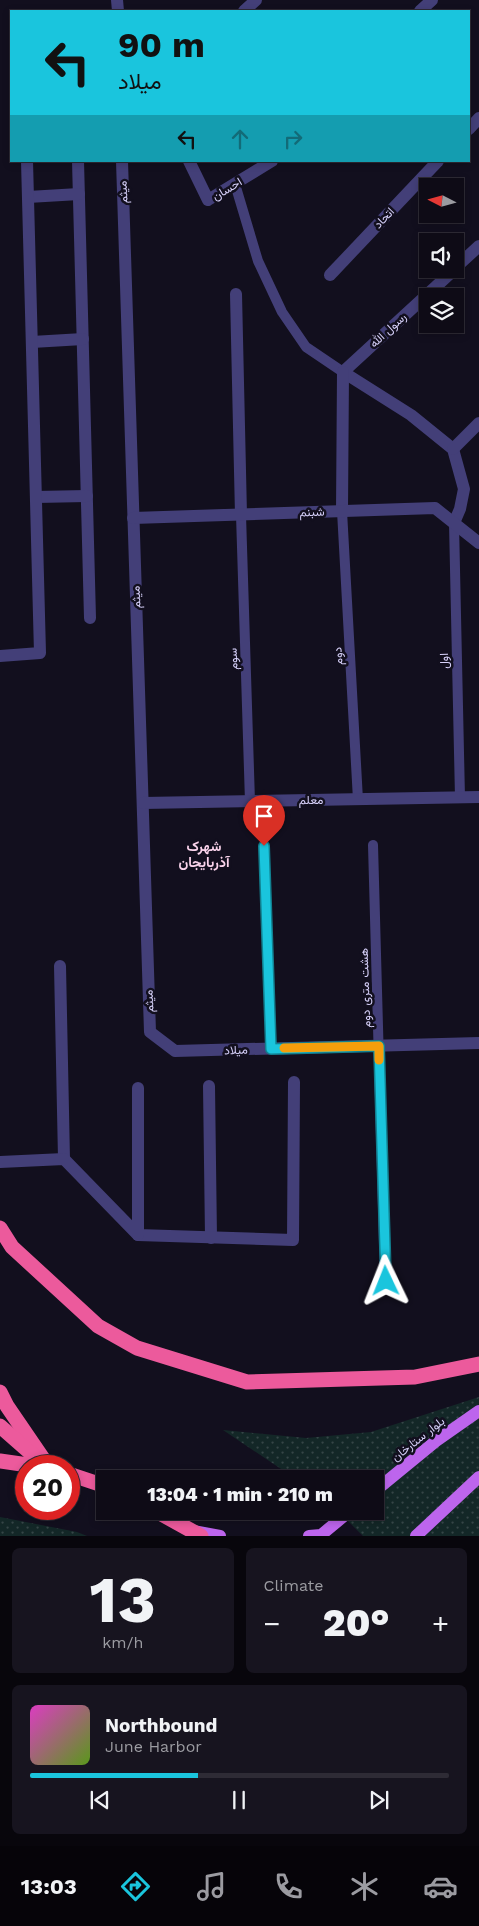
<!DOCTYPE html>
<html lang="en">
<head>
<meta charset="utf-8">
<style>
  :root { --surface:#0e0b16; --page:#17141f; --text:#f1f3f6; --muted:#9b9ba1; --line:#2e2b35; --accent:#1ac5dd }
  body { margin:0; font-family:"Work Sans",Vazirmatn,sans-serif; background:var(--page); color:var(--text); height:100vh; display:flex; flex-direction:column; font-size:19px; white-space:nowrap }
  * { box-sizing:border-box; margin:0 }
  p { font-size:16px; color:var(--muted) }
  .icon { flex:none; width:28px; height:28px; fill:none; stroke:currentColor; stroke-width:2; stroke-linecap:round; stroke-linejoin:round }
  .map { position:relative; height:1536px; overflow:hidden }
  .side { display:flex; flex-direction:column; gap:12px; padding:12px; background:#08060c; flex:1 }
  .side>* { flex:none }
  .top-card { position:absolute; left:10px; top:10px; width:460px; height:152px; border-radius:0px; box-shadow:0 2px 8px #0003,0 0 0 1px var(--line); background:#1ac5dd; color:#111; overflow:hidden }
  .needle { width:32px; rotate:276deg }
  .fabs { position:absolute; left:419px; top:178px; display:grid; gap:10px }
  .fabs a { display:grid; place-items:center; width:45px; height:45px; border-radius:0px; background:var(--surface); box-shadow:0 2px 8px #0003,0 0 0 1px var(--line); font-size:25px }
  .speed { position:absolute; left:15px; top:1455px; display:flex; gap:10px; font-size:25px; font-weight:700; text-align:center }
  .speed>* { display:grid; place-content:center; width:65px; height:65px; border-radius:50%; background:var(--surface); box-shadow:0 2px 8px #0003,0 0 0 1px var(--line); line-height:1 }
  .speed .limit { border:8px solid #d22; background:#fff; color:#111 }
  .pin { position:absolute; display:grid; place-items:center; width:42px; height:42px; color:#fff; margin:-51px -21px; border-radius:50% 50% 50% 0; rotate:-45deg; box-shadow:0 0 5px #0007 }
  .pin .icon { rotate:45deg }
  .me { position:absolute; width:55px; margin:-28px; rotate:358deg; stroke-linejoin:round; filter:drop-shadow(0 0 4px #0008) }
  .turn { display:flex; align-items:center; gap:18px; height:105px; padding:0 25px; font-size:22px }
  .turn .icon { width:65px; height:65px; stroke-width:2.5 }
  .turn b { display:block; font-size:35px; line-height:42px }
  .lanes { display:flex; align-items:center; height:48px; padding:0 25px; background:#0003; justify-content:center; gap:25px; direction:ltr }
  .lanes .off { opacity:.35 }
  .big { font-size:38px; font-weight:800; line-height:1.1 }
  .side .widget { flex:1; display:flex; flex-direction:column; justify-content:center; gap:8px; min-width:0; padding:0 18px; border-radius:8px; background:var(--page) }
  .side .dial { align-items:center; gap:0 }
  .dial b { font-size:65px; line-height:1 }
  .song { display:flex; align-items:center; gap:15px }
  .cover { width:60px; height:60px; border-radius:8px; background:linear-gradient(135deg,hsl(310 70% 55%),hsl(90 70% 35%)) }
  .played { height:5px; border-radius:2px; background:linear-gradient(90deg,var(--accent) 40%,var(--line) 40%) }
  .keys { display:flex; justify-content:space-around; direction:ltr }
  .heat { display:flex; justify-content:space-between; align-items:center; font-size:28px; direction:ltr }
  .side .tiles { flex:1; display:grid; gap:12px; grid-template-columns:1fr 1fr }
  .widget:last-child { grid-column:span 2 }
  .trip { position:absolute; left:96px; top:1470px; width:288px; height:50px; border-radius:0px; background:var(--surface); box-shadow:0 2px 8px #0003,0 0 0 1px var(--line); font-weight:800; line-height:50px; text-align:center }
  .tabs { display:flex; height:80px; justify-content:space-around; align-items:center; background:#060409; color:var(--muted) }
  .tabs .icon { width:35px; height:35px }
  .tabs .current { color:var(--accent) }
  .tabs b { font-size:22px; color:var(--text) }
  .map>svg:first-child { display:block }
  .grass { fill:url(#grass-dots) }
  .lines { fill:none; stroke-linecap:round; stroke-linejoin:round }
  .lane { stroke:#433f78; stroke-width:10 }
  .street { stroke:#433f78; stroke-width:12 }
  .primary { stroke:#bd65ed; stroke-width:12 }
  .highway { stroke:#ec5a9c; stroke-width:15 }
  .route-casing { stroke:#118090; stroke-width:12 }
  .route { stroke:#1ac5dd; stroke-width:9 }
  .slow { stroke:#f59e0b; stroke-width:9 }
  .labels { text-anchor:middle; stroke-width:5; stroke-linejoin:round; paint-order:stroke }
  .street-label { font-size:12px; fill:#d7d1fa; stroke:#120f1e }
  .neighbourhood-label { font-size:14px; font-weight:bold; fill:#fad3eb; stroke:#120f1e }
</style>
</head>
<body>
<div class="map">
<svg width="479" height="1536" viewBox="0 0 479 1536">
  <defs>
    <pattern id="grass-dots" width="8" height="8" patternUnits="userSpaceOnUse" patternTransform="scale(1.25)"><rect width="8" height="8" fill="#132727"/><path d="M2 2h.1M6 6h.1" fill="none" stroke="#354547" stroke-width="1.8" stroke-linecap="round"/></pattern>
  </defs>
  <rect width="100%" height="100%" fill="#120f1e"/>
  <g class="grass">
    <polygon points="479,1397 479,1536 363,1536 338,1511 375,1511 375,1479 296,1479 223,1430 306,1438 371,1432"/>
    <polygon points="0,1517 77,1532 87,1536 0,1536"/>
  </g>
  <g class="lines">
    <g class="lane">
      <polyline points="235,184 258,261 282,312 306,347 343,372"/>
      <polyline points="342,511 358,800"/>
      <polyline points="241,515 250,802"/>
      <polyline points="454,523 460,798"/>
      <polyline points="373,845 385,1281"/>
      <polyline points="264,846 271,1049"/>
    </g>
    <g class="street">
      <polyline points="117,0 118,11"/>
      <polyline points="244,11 256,0"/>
      <polyline points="420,11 432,0"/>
      <polyline points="469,129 479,118"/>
      <polyline points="78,161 90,618"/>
      <polyline points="122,161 150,1032 175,1051 479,1043"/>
      <polyline points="189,161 208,200 272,161"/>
      <polyline points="28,197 79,194"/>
      <polyline points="455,268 479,246"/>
      <polyline points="330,275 438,161"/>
      <polyline points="236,294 241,515"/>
      <polyline points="32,342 83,339"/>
      <polyline points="343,372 411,415 453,449 464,489 460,509 454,523"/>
      <polyline points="343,372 455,269"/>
      <polyline points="453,449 479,423"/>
      <polyline points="36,497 87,496"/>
      <polyline points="342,511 343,372"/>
      <polyline points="133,518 435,508 479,543"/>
      <polyline points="0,656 40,653 27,161"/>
      <polyline points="143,803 479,797"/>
      <polyline points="60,966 64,1159"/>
      <polyline points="209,1086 211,1238"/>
      <polyline points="0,1162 64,1159 138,1235 293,1240 294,1082"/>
      <polyline points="138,1235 138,1088"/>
    </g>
    <g class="primary">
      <polyline points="375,1491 436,1441 479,1411"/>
      <polyline points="193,1531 220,1536"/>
      <polyline points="309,1536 321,1535 350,1511"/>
      <polyline points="416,1536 479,1477"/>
    </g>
    <g class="highway">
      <polyline points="0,1228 12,1247 98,1326 137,1348 247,1382 415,1377 479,1364"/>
      <polyline points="0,1392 7,1406 48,1466"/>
      <polyline points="0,1426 34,1456"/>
      <polyline points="0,1461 35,1466"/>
      <polyline points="69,1474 105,1486"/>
      <polyline points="156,1511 201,1536"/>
    </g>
  </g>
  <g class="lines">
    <g class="route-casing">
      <polyline id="route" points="264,846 271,1049 379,1046 386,1281"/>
    </g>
    <use href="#route" class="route"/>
    <polyline class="slow" points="284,1048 379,1046 379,1060"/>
  </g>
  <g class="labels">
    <g class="street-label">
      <text transform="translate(227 189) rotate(-31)" y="4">احسان</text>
      <text transform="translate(123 192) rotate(-92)" y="4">میثم</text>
      <text transform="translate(384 218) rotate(-46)" y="4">اتحاد</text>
      <text transform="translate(388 330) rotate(-43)" y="4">رسول الله</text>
      <text transform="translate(312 512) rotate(-2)" y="4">شبنم</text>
      <text transform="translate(136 597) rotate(-92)" y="4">میثم</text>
      <text transform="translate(338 656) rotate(-93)" y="4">دوم</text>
      <text transform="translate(233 659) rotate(-92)" y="4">سوم</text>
      <text transform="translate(444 661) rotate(-91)" y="4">اول</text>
      <text transform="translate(311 800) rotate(-1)" y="4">معلم</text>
      <text transform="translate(365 988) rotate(-92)" y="4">هشت متری دوم</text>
      <text transform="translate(149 1001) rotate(-92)" y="4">میثم</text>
      <text transform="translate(236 1050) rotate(-2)" y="4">میلاد</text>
      <text transform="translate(418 1439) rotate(-38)" y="4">بلوار ستارخان</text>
    </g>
    <g class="neighbourhood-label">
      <text x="204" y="851">شهرک<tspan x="204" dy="16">آذربایجان</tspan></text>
    </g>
  </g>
</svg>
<div class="fabs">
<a><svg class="needle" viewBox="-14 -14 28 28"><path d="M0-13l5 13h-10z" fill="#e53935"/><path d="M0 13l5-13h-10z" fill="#9b9ba1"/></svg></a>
<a><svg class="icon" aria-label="sound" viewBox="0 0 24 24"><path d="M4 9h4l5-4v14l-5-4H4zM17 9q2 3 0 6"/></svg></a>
<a><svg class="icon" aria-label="layers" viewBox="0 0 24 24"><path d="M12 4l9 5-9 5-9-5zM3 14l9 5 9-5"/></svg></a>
</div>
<div class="speed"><div class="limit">20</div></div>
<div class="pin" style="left:264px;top:846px;background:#d93025"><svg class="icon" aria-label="arrive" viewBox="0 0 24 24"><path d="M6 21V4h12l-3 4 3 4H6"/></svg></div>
<svg class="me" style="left:386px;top:1281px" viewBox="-20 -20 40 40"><path d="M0-17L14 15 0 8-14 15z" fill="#1ac5dd" stroke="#fff" stroke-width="4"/></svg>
<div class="trip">13:04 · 1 min · 210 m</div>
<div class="top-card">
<div class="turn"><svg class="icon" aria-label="left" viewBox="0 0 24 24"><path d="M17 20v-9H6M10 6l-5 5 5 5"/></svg><div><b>90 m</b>میلاد</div></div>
<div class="lanes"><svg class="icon" aria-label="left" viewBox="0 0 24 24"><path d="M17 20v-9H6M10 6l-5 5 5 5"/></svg><svg class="icon off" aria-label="ahead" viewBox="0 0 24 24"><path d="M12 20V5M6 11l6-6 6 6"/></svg><svg class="icon off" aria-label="right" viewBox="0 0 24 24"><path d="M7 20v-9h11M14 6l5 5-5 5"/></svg></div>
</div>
</div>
<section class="side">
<div class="tiles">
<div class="widget dial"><b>13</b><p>km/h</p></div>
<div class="widget"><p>Climate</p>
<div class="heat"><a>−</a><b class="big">20°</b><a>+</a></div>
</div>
<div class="widget">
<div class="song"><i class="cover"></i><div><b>Northbound</b><p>June Harbor</p></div></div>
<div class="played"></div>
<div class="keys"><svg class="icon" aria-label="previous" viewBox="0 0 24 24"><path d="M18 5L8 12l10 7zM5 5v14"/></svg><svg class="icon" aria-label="pause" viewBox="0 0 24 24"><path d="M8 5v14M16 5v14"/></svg><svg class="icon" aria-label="next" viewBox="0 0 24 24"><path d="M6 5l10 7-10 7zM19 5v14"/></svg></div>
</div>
</div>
</section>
<nav class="tabs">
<b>13:03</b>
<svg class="icon current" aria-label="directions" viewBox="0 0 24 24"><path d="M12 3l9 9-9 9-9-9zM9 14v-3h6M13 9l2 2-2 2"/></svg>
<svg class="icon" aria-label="music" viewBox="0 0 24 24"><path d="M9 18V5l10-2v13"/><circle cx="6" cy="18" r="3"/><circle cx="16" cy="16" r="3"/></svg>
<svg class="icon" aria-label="phone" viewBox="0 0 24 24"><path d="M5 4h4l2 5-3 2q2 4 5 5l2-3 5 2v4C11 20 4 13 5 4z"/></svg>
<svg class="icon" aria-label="climate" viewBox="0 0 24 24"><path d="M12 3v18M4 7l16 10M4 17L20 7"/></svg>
<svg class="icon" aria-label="car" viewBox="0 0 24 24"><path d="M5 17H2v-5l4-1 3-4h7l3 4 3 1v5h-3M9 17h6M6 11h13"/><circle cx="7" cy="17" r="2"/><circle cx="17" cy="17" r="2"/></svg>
</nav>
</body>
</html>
